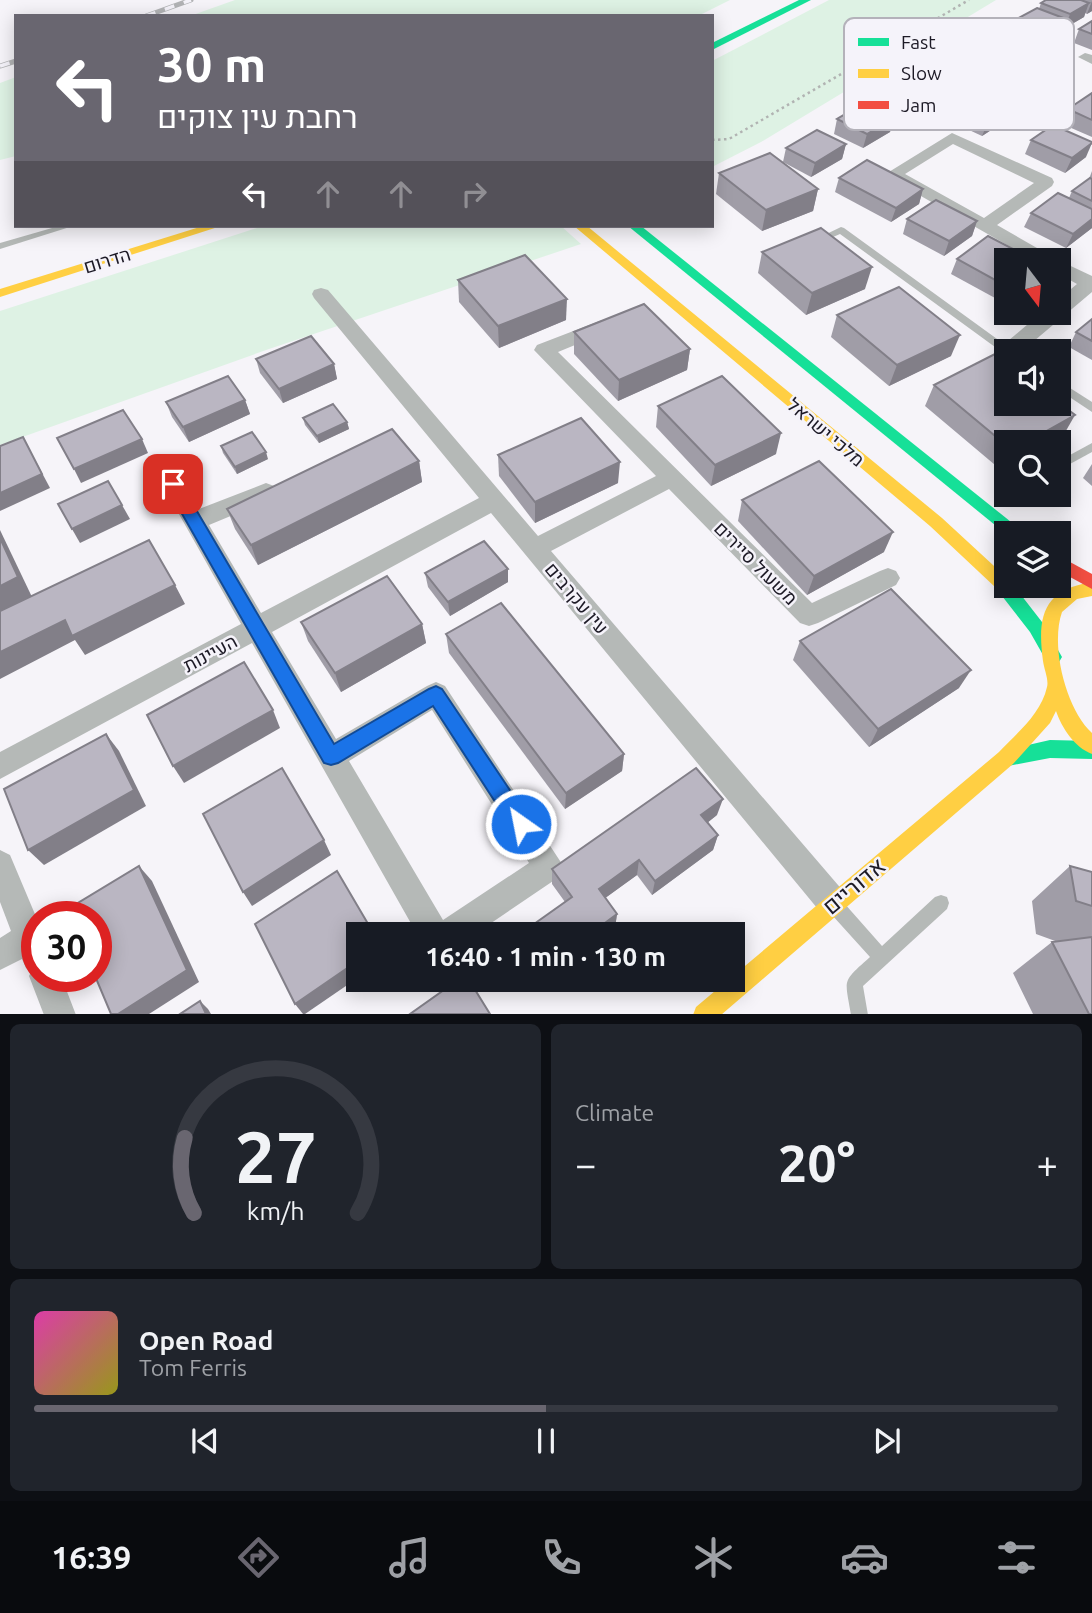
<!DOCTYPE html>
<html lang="en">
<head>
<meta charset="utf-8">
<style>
  :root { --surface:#171b24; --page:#20242c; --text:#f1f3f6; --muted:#9ea1a6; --line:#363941; --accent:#696670 }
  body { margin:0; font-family:Ubuntu,Heebo,sans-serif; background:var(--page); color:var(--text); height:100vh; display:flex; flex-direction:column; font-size:26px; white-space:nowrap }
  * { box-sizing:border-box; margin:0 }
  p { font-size:23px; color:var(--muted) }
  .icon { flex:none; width:38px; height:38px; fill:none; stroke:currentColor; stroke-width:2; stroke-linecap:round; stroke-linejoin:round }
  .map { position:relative; height:1014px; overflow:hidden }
  .side { display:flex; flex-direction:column; gap:10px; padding:10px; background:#0d0f14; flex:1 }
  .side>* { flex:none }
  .top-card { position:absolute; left:14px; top:14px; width:700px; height:214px; border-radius:0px; box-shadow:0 4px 18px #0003; background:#696670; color:#fff; overflow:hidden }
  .needle { width:46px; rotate:164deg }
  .fabs { position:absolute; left:994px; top:248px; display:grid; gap:14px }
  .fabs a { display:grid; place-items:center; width:77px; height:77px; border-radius:0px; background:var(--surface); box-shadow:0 4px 18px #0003; font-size:35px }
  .speed { position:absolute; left:21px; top:901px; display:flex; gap:14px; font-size:35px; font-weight:700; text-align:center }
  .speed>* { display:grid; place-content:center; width:91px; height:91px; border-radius:50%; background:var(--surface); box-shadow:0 4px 18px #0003; line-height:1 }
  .speed .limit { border:10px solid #d22; background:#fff; color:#111 }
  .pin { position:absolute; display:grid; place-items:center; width:60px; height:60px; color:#fff; margin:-30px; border-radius:14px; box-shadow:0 4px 10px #0006 }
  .me { position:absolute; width:77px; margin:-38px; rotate:327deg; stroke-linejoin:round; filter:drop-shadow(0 0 5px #0008) }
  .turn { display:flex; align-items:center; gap:24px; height:147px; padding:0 28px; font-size:32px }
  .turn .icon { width:91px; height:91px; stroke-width:2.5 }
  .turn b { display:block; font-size:49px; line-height:60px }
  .lanes { display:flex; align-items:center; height:66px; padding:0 28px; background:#0003; justify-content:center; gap:35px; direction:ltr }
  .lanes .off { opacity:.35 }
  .big { font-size:52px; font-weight:700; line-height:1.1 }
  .side .card { flex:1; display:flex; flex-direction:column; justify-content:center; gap:10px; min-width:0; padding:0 24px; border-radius:10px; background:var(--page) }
  .side .dial { align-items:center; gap:0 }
  .dial svg { height:182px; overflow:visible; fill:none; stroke:var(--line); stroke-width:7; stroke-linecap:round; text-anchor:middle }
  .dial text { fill:var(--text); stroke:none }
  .song { display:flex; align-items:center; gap:21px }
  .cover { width:84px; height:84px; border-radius:10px; background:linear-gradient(135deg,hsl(320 70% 55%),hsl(60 70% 35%)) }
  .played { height:7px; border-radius:4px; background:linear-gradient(90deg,var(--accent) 50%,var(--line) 50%) }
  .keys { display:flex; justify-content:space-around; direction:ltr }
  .heat { display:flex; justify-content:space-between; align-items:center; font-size:38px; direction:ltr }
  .side .tiles { flex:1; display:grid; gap:10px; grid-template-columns:1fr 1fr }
  .card:last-child { grid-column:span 2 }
  .trip { position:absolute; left:346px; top:922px; width:399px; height:70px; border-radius:0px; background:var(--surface); box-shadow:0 4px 18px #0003; font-weight:700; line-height:70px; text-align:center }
  .menu { display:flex; height:112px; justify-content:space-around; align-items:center; background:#090b0e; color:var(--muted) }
  .menu .icon { width:49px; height:49px }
  .menu .on { color:var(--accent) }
  .menu b { font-size:32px; color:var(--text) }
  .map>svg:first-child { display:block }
  .green { fill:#def2e4 }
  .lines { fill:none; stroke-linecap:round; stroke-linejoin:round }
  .path { stroke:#b1b3b2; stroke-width:2.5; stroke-dasharray:2.5 3.5; stroke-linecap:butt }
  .lane { fill:#b5b9b7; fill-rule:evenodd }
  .street { fill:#b5b9b7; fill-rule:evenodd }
  .fast { fill:#16e098; fill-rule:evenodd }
  .slow { fill:#ffcf43; fill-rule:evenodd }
  .jam { fill:#f24e42; fill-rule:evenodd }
  .rail-casing { stroke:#b2b3b5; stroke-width:5 }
  .rail { stroke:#f5f3fa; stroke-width:3.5; stroke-dasharray:10; stroke-linecap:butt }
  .wall { fill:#a09da7 }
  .shaded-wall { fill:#827f88 }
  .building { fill:#bab6c2; stroke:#827f88; stroke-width:2 }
  .route { fill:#1a73e8; stroke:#114b97; stroke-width:2 }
  .labels { text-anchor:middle; stroke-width:5; stroke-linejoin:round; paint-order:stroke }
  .street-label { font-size:19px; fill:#1d1a26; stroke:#f5f3fa }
  .near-street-label { font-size:23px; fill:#1d1a26; stroke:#f5f3fa }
  .key { fill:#f5f3fa; stroke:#b4b2ba; stroke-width:2 }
  .key-label { font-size:19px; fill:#1d1a26 }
</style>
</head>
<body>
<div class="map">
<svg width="1092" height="1015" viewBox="0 0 1092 1015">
  <rect width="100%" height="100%" fill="#f6f4f9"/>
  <g class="green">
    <polygon points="235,0 730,0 698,16 190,16"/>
    <polygon points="829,0 996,0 761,142 712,167 712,61"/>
    <polygon points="16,77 16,156 0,160 0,83"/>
    <polygon points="263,226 561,226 581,244 269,349 0,445 0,311"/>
  </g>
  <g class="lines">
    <polyline class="path" points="712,140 729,139 969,0"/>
    <g class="lane">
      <polygon points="59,226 73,226 0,249 0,243"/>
      <polygon points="841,227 844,228 1015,352 1006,352 1006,355 840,234 817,244 812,241"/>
      <polygon points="1059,381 1092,402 1092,412 1059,390"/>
      <polygon points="1092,443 1092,452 1059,470 1059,461"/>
      <path d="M941,895L947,897L949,903L947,909L863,986L868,1015H851C845,978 841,983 870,957L832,915L830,909L832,903L838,901L844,903L882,946L935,897Z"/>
    </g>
    <g class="street">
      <polygon points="1085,53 1092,55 1092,64 1078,57"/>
      <path d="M952,133L1052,178L1054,182L1052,186L997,225L1058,260L1092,276V292L1021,352H1006V357L999,351L1002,346L1041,313H1059V299L1077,284L1059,274V261H1035L884,175ZM953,144L1034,183L984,218L905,174Z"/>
      <path d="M321,288L328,290L538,536L656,476L534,350L537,345L602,320L609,321L612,326L609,331L558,352L812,603L880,571L888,568L896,571L900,578L896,585L818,623L809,626L800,623L669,489L551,551L844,892L848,903L844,914L833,918L822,914L491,513L272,632L336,739L427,686L436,682L445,686L564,867L559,877L475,934H417L252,643L0,779V752L241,624L162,484L165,478L173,475L181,478L199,509L266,483L274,486L277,492L274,498L209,525L261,613L479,498L314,298L312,294L314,290ZM432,710L529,863L443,920L349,761Z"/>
      <polygon points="0,850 10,855 37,919 37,976 61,976 76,1015 44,1015 29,976 32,970 26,968 22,959 0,970 0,938 11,931 0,902"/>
    </g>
    <g class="fast">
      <polygon points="799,0 811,0 712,50 712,43"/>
      <polygon points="628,226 641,226 1026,534 1006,534"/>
      <polygon points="1001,575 1006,577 1006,586 1014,586 1042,622 1062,657 1059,662 1053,665 1047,662 1030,632 995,587 993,582 995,577"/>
      <polygon points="1050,740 1092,741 1092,759 1050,758 1008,766 1001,763 999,757 1001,751"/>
    </g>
    <g class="slow">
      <polygon points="203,226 221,226 0,297 0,289"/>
      <polygon points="574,226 587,226 942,518 1006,577 1007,587 1001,589 995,587 930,526"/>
      <path d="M1092,582V596L1077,599L1062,612C1050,646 1066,709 1092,733V754C1074,747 1062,728 1056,711L1050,723L1013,764L721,1015H693L696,1007L728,980H733V976L999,752C1017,733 1041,714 1047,687C1049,680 1044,669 1043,661C1037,616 1043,590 1092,582Z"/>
    </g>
    <polygon class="jam" points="1059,556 1092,574 1092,589 1059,571"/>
    <g class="rail-casing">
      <g id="rail">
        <polyline points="146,16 191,0"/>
        <polyline points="0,66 16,61"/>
      </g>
    </g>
    <use href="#rail" class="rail"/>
  </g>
  <g class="wall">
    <polygon points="1046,0 1092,0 1092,11 1087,14 1085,13 1084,17 1065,28 1062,27 1060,33 1027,52 999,40 1004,26 1039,9 1041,3"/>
    <polygon points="1092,21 1092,50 1074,43 1079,29"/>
    <polygon points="958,50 1009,66 988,79 970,71 967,79 946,92 938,89 934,102 909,117 881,105 885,90 921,80 925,67 955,58"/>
    <polygon points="1007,84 1062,96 1036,113 1002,98"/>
    <polygon points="1092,93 1092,137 1062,124 1068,109"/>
    <polygon points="1011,107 1005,121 982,136 952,122 956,108"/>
    <polygon points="894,118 890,132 863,148 834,134 837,119"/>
    <polygon points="1031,140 1086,157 1065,173 1025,154"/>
    <polygon points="846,144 842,159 811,177 783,162 786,148"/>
    <polygon points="1092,171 1092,228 1066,248 1024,227 1031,213 1069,198 1072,191 1089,179"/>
    <polygon points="719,173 818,189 813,211 762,231 716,194"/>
    <polygon points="839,178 923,189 919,204 891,222 835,192"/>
    <polygon points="907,219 977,221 972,236 944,256 903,234"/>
    <polygon points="762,252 865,289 806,315 758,273"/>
    <polygon points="957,259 1006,261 1006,304 951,274"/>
    <polygon points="458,280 566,320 499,348 459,302"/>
    <polygon points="837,315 951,356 889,386 831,337"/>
    <polygon points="1092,319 1092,360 1069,347 1076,332"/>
    <polygon points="574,332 690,349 687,370 618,401 574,354"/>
    <polygon points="256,359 334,364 337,379 283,403 260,373"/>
    <polygon points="934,385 1063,436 1051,443 1006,443 1006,468 1001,470 925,406"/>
    <polygon points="245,400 250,414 189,442 172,417 166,402"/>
    <polygon points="658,406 776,454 711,486 656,427"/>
    <polygon points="303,418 347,422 349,429 319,443 305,425"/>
    <polygon points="221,446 268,459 237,474 223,453"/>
    <polygon points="498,455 618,483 535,523 499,476"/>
    <polygon points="419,461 422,482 258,565 235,529 227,509"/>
    <polygon points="1092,464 1092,486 1083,478"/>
    <polygon points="742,500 884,552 807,595 738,521"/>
    <polygon points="425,573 508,582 450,616 428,587"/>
    <polygon points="301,622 422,624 426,643 341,692 308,641"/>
    <polygon points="446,634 624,754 622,771 565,809 449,653"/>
    <polygon points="800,641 959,688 869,747 793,660"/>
    <polygon points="717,815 708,822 718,835 713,850 652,895 637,875 605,898 617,914 615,928 606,934 527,934 527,929 565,902 552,884 552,869"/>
    <polygon points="1070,866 1092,872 1092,1014 1033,1014 1013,973 1052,942 1058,942 1036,934 1032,901"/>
  </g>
  <g class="shaded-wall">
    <polygon points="1092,1 1092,11 1087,14"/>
    <polygon points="1089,3 1084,17 1065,28 1070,14"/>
    <polygon points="1066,19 1060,33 1027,52 1032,38"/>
    <polygon points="1014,52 1009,66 988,79 993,65"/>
    <polygon points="972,65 967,79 946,92 950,78"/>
    <polygon points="1068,81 1062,96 1036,113 1042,99"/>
    <polygon points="938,88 934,102 909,117 913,103"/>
    <polygon points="1011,107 1005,121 982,136 988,122"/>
    <polygon points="894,118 890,132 863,148 867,134"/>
    <polygon points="1092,143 1086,157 1065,173 1072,158"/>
    <polygon points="846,144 842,159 811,177 815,163"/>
    <polygon points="818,189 813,211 762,231 766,210"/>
    <polygon points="923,189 919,204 891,222 896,208"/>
    <polygon points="1092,219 1092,228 1066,248 1073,234"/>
    <polygon points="977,221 972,236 944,256 949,241"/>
    <polygon points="872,267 865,289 806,315 812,293"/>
    <polygon points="567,299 566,320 499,348 498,326"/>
    <polygon points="960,335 951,356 889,386 897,365"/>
    <polygon points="690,349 687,370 618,401 619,380"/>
    <polygon points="334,364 337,379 283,403 279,389"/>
    <polygon points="245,400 250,414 189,442 183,427"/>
    <polygon points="1075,415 1063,436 1051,443 1025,443"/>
    <polygon points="347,422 349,429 319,443 317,436"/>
    <polygon points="781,433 776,454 711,486 715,465"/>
    <polygon points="23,437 50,488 0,511 0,493"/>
    <polygon points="142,439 148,453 81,483 74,469"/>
    <polygon points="266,452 268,459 237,474 235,467"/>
    <polygon points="419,461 422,482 258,565 251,545"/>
    <polygon points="1006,461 1006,468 1001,470"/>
    <polygon points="620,462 618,483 535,523 535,502"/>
    <polygon points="122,505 130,519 80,543 72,529"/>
    <polygon points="0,530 32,597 0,612"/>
    <polygon points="893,532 884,552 807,595 814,576"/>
    <polygon points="508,569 508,582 450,616 448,602"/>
    <polygon points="175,585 185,604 85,655 75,640 0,679 0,652 65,620"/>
    <polygon points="422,624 426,643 341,692 335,673"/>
    <polygon points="971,670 959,688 869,747 878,729"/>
    <polygon points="273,710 280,728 184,783 173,766"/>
    <polygon points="106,734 119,751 146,806 44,865 28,850"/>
    <polygon points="624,754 622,771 565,809 566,793"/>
    <polygon points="723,799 717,815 697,831 701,815"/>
    <polygon points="718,835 713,850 652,895 655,881"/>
    <polygon points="324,840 331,855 252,906 243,892"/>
    <polygon points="639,860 637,875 597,904 599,889"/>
    <polygon points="139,866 152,881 199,982 149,1014 118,1014"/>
    <polygon points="617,914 615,928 606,934 590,934"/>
    <polygon points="359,960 359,977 305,1014 303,1014 295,1004"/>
    <polygon points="200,1001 208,1009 211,1014 206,1014"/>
  </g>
  <g class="building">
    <polygon points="1046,0 1081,0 1089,3 1070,14 1041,3"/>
    <polygon points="1037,8 1066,19 1032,38 1004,26"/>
    <polygon points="1092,21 1092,34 1079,29"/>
    <polygon points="1092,93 1092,120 1068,109"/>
    <polygon points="864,103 894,118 867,134 837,119"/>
    <polygon points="1053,125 1092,142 1092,143 1072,158 1031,140"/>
    <polygon points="817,130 846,144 815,163 786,148"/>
    <polygon points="770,153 818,189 766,210 719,173"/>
    <polygon points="867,160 923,189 896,208 839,178"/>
    <polygon points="1090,178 1092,179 1092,201 1072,191"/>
    <polygon points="1058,193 1092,209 1092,219 1073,234 1031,213"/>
    <polygon points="936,200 977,221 949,241 907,219"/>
    <polygon points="821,228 872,267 812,293 762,252"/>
    <polygon points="988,236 1036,261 1006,261 1006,286 957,259"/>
    <polygon points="525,255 567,299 498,326 458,280"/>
    <polygon points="899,287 960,335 897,365 837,315"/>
    <polygon points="644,304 690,349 619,380 574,332"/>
    <polygon points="1092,319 1092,341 1076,332"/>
    <polygon points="311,336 334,364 279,389 256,359"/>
    <polygon points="995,354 1006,363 1006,404 1059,404 1059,403 1075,415 1025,443 1006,443 1006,445 934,385"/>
    <polygon points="228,376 245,400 183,427 166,402"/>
    <polygon points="722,376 781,433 715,465 658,406"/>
    <polygon points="333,404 347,422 317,436 303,418"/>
    <polygon points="123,410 142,439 74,469 57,438"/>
    <polygon points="581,418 620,462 535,502 498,455"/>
    <polygon points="392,429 419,461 251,545 227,509"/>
    <polygon points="252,432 266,452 235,467 221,446"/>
    <polygon points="23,437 42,474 0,493 0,446"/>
    <polygon points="819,461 893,532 814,576 742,500"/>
    <polygon points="108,481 122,505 72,529 58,504"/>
    <polygon points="0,538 18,577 0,586"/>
    <polygon points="149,540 175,585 72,636 65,620 0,652 0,611"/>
    <polygon points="484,541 508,569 448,602 425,573"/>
    <polygon points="387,576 422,624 335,673 301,622"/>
    <polygon points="891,589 971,670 878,729 800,641"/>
    <polygon points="501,603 624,754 566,793 446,634"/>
    <polygon points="244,662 273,710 173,766 147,715"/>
    <polygon points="106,734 134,790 28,850 4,789"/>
    <polygon points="282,768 324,840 243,892 203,814"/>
    <polygon points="696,768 723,799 701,815 718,835 655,881 639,860 599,889 617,914 590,934 530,934 527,929 572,897 552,869"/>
    <polygon points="139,866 187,970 118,1014 111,1014 95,976 96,976 96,917 71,917 68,909"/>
    <polygon points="1070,866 1092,872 1092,906 1076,901"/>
    <polygon points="337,871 374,934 359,934 359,960 295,1004 255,924"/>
    <polygon points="1092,937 1092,1014 1089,1014 1052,942"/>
    <polygon points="458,980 469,980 490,1014 410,1014"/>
    <polygon points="200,1001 206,1014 180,1014"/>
  </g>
  <polygon class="route" points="173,478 178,479 334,744 429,689 436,686 442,689 528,817 531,824 528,831 521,833 514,831 433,706 338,763 331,765 324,763 165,484"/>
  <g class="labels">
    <g class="street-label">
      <text transform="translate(107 260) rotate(-17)" y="7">הדרום</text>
      <text transform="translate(826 432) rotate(40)" y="7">מלכי ישראל</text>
      <text transform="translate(756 563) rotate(45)" y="7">משעול סיירים</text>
      <text transform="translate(577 598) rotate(50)" y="7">עין עקרבים</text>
      <text transform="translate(210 653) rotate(-28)" y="7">העיינות</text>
    </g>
    <g class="near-street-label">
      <text transform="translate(854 886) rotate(-40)" y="8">אדוריים</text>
    </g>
  </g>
  <rect x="844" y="18" width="230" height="112" rx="10" class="key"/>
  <rect x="858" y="38" width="31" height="8" fill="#16e098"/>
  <rect x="858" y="69" width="31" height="9" fill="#ffcf43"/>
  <rect x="858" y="101" width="31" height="8" fill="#f24e42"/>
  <g class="key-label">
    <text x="901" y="49">Fast</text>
    <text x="901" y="80">Slow</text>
    <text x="901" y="112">Jam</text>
  </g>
</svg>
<div class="fabs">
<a><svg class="needle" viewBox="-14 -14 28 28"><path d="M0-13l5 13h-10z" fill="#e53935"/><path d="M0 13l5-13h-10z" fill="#9ea1a6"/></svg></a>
<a><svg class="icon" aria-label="sound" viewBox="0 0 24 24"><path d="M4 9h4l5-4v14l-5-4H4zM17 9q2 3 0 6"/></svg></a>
<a><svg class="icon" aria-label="search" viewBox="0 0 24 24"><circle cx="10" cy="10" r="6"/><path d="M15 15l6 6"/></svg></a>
<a><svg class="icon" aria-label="layers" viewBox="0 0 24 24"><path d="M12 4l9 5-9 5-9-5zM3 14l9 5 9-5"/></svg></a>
</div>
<div class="speed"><div class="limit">30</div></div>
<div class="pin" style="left:173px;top:484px;background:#d93025"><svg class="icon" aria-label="arrive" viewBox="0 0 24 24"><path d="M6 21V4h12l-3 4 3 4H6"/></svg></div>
<svg class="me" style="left:521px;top:824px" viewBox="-20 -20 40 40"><circle r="17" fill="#1a73e8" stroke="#fff" stroke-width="3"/><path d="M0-11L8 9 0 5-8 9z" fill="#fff"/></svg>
<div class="trip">16:40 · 1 min · 130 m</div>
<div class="top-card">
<div class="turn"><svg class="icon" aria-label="left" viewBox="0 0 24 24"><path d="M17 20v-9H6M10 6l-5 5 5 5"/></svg><div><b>30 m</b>רחבת עין צוקים</div></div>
<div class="lanes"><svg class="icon" aria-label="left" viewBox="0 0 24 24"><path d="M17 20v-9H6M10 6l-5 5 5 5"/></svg><svg class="icon off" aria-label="ahead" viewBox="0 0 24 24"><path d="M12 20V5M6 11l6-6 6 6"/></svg><svg class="icon off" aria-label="ahead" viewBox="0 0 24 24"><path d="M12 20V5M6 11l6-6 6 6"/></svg><svg class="icon off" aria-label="right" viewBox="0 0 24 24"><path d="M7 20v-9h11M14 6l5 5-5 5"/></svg></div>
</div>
</div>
<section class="side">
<div class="tiles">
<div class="card dial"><svg viewBox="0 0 100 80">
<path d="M14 69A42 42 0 1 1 86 69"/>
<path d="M14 69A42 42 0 0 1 10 36" stroke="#696670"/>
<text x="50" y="56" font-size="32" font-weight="700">27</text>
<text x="50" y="72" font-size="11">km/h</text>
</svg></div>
<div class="card"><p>Climate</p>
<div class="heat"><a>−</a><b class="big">20°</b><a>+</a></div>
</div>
<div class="card">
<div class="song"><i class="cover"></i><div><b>Open Road</b><p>Tom Ferris</p></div></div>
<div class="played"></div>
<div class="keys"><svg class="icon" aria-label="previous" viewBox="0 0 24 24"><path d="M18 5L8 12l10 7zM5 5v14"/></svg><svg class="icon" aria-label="pause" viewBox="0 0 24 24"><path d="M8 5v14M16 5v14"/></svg><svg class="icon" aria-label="next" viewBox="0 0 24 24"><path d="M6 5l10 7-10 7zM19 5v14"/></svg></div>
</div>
</div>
</section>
<nav class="menu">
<b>16:39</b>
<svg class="icon on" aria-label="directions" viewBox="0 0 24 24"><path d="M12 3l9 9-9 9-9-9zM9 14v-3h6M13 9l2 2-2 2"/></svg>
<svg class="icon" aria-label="music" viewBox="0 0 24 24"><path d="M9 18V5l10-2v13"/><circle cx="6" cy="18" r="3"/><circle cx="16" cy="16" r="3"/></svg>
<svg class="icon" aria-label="phone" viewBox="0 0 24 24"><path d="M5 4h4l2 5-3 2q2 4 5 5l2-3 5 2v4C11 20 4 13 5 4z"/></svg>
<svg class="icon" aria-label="climate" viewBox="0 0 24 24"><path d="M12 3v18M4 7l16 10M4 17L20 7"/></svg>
<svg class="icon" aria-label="car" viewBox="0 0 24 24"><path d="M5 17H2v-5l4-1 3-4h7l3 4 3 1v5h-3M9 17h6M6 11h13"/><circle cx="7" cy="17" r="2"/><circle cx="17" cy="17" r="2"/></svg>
<svg class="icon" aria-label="filters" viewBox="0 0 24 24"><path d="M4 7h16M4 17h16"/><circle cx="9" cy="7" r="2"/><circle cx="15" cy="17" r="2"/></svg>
</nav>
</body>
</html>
